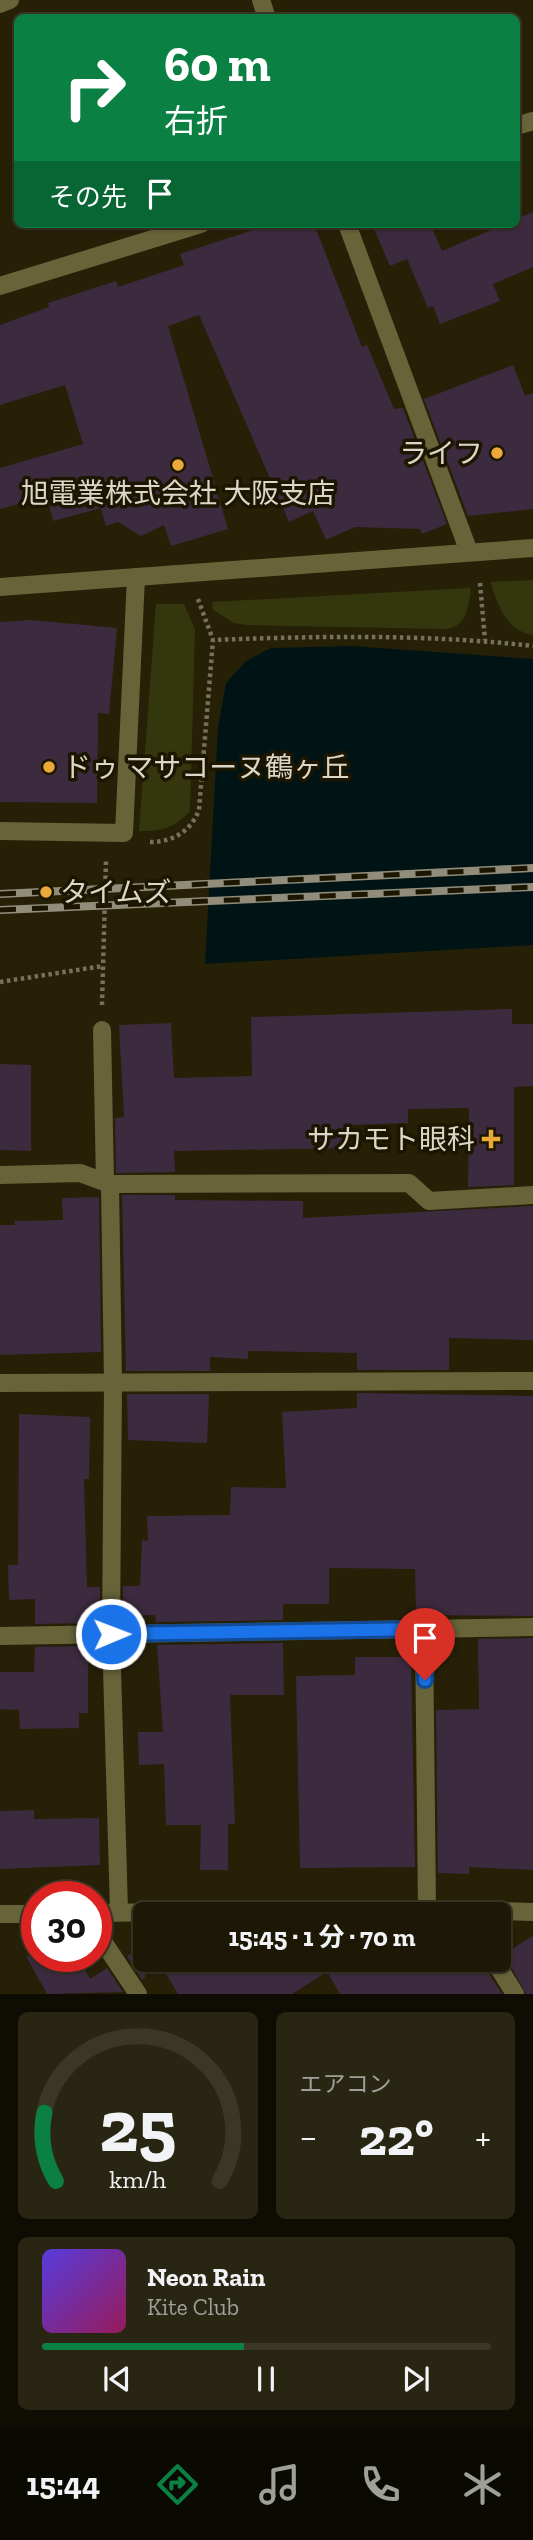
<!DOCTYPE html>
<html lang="ja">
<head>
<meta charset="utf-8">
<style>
  :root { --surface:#1c1805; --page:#292513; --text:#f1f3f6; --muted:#a0a09a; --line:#3a3727; --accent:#0b8043 }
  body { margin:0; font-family:"Zilla Slab","Noto Sans JP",serif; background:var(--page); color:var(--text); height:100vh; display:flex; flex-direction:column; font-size:26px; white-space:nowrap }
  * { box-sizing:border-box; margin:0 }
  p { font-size:23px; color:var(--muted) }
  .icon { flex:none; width:38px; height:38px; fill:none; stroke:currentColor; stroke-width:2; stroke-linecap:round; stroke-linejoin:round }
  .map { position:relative; height:1994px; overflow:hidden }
  .panel { display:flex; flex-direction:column; gap:18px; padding:18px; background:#0f0d03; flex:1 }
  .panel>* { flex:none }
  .hud { position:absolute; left:14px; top:14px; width:506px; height:214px; border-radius:10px; box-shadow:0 2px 5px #0004,0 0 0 2px var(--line); background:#0b8043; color:#fff; overflow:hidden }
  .speed { position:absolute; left:21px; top:1881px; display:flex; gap:14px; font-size:35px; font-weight:700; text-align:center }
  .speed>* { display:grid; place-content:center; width:91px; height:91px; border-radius:50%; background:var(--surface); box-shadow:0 2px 5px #0004,0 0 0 2px var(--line); line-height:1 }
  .speed .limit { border:10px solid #d22; background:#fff; color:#111 }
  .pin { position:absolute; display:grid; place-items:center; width:60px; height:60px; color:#fff; margin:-72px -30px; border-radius:50% 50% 50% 0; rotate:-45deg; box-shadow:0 0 7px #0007 }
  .pin .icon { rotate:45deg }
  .me { position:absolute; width:77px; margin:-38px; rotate:89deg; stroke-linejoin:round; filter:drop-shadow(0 0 5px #0008) }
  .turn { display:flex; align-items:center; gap:24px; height:147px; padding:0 35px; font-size:32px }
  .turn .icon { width:91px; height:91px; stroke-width:2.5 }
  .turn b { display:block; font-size:49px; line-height:60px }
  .then { display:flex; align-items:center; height:66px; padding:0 35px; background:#0003; gap:14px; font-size:26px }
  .big { font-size:52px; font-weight:700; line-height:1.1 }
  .panel .card { flex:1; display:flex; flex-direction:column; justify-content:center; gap:10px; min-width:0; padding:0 24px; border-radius:10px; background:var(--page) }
  .panel .dial { align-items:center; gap:0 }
  .dial svg { height:182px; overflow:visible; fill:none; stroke:var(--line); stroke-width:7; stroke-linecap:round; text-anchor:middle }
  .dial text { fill:var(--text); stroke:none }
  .song { display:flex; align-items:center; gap:21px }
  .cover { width:84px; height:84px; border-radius:10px; background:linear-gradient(135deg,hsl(250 70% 55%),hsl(330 70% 35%)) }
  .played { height:7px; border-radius:4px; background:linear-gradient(90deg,var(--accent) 45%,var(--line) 45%) }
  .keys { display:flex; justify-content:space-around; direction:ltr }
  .heat { display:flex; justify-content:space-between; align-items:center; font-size:38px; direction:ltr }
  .panel .tiles { flex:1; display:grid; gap:18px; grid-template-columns:1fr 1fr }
  .card:last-child { grid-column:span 2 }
  .trip { position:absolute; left:133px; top:1902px; width:378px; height:70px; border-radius:10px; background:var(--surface); box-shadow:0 2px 5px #0004,0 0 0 2px var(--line); font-weight:700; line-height:70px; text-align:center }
  .dock { display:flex; height:112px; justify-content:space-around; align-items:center; background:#0b0a02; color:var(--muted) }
  .dock .icon { width:49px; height:49px }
  .dock .selected { color:var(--accent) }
  .dock b { font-size:32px; color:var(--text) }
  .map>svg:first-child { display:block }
  .green { fill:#34370d }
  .water { fill:#001415 }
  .building { fill:#3c2b3e }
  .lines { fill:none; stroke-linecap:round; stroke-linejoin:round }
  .path { stroke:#76715d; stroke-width:4.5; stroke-dasharray:3.5 3.5; stroke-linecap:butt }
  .minor { stroke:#67643a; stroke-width:18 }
  .rail-casing { stroke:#928d7a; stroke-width:8 }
  .rail { stroke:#1c1601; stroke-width:5; stroke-dasharray:16; stroke-linecap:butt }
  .route-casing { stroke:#114b97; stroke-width:18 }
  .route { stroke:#1a73e8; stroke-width:12 }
  .poi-dot { fill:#eba93a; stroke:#1c1601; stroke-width:2.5 }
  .labels { text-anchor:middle; stroke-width:7; stroke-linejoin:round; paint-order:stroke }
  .poi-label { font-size:28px; fill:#dad6c8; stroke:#1c1601; text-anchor:end }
</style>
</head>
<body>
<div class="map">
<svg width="533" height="1994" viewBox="0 0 533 1994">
  <rect width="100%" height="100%" fill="#262007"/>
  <g class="green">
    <path d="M533,580V635C505,630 499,606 490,582Z"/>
    <path d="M471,588C468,607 468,625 447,629L246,625L234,623L213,610L212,602Z"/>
    <path d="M156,604H184L195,629L190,811C174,829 162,831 139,831Z"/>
  </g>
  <polygon class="water" points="351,646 533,659 533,945 205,964 218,728 226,683 246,661 271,648"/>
  <g class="building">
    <polygon points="533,212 533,267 493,284 500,301 440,324 433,306 428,308 407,259 390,266 372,224 430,224 442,251 505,224 516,224 516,219"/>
    <polygon points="271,224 314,224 362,347 367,345 394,409 403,408 447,524 422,534 420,529 355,527 326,540 313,511 289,522 199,315 168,326 228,529 171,546 164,525 141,536 118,522 106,526 101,508 53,521 47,496 0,509 0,468 83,444 65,385 0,405 0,325 49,307 48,303 116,281 118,287 184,265 180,254"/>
    <polygon points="513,365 525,396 533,393 533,509 468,516 424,399"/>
    <polygon points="31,620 117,628 109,714 98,713 97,803 0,802 0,622"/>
    <polygon points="512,1009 512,1024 533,1024 533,1086 514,1087 514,1185 468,1187 469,1108 408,1109 408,1123 348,1125 349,1148 174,1151 175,1172 116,1173 115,1118 124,1117 119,1025 171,1023 174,1078 252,1076 251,1017"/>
    <polygon points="0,1064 31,1065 31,1151 0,1150"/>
    <polygon points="122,1195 175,1195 175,1200 303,1201 303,1218 533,1206 533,1340 449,1338 449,1370 357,1370 357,1353 248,1351 248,1359 210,1357 210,1371 126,1371"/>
    <polygon points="99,1197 101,1352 0,1355 0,1225 15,1225 14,1221 63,1220 62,1198"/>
    <polygon points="357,1393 533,1396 533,1616 416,1615 415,1569 329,1568 329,1604 283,1604 283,1620 156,1622 155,1615 123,1616 123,1586 140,1586 142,1540 148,1541 147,1516 230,1515 231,1487 286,1488 282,1412 357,1408"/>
    <polygon points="127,1394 209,1394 207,1443 128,1440"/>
    <polygon points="19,1414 90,1417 89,1479 84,1479 87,1587 100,1587 100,1616 89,1616 89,1623 35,1624 35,1599 9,1600 8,1565 18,1565"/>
    <polygon points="533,1638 533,1870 469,1867 469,1874 438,1873 436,1710 479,1709 478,1639"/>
    <polygon points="283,1643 284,1695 230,1695 235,1824 228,1824 228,1870 200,1870 201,1825 166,1825 164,1764 139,1765 138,1732 163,1732 157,1645"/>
    <polygon points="88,1646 88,1713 79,1713 79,1728 20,1729 19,1710 0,1709 0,1672 34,1672 35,1647"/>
    <polygon points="355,1657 411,1657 415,1867 300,1868 296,1676 355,1675"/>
    <polygon points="34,1810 34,1819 99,1818 100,1865 0,1869 0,1811"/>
    <polygon points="533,1936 533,1994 526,1994 504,1954"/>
    <polygon points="145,1945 145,1978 142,1980 127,1956"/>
    <polygon points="26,1956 77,1956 90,1979 107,1968 123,1992 47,1994"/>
    <polygon points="158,1960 463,1960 471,1974 484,1966 502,1994 340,1994 327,1972 292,1994 178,1994"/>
  </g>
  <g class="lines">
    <g class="path">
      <polyline points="480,583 485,640"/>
      <polyline points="198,599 213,640"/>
      <path d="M150,842C173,842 191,831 199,810L213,640C320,636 426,634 533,646"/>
      <polyline points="0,982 103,966"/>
      <polyline points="102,1005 106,860"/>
    </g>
    <g class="minor">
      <polyline points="261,0 267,18"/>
      <polyline points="0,4 10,0"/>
      <polyline points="516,126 533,121"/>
      <polyline points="347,224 469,552"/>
      <polyline points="0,286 201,224"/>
      <polyline points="0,587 533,548"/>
      <polyline points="0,831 124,833 136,577"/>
      <polyline points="102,1030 105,1182"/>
      <polyline points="0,1175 80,1173 110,1184 409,1183 429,1201 533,1195"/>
      <polyline points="110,1184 113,1383 111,1634 119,1911"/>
      <polyline points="0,1383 533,1381"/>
      <polyline points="424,1629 427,1909"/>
      <polyline points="0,1636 533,1627"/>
      <polyline points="96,1913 427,1909 533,1912"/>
      <polyline points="0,1914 37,1914"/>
      <polyline points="96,1931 138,1994"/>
      <polyline points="494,1960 515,1994"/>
    </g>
    <g class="rail-casing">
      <g id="rail">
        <polyline points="0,894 533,868"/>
        <polyline points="0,910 533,887"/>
      </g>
    </g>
    <use href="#rail" class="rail"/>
  </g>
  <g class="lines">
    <g class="route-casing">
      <polyline id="route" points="111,1634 424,1629 425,1680"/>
    </g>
    <use href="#route" class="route"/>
  </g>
  <g class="poi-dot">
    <circle cx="497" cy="453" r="7"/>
    <circle cx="178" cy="465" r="7"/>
    <circle cx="49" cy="767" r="7"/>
    <circle cx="46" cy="892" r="7"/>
    <path d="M487.5 1128.5h7v7h7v7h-7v7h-7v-7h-7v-7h7z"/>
  </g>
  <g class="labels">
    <g class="poi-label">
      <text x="483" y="463">ライフ</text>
      <text x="178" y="503" text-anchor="middle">旭電業株式会社 大阪支店</text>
      <text x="63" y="777" text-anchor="start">ドゥ マサコーヌ鶴ヶ丘</text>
      <text x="60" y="902" text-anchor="start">タイムズ</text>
      <text x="475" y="1149">サカモト眼科</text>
    </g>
  </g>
</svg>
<div class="speed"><div class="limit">30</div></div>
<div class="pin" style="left:425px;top:1680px;background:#d93025"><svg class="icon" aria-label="arrive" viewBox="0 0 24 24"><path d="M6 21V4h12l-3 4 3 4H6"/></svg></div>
<svg class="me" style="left:111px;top:1634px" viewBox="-20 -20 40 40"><circle r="17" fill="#1a73e8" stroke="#fff" stroke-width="3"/><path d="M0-11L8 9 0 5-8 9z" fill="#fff"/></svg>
<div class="trip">15:45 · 1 分 · 70 m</div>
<div class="hud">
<div class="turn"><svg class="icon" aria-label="right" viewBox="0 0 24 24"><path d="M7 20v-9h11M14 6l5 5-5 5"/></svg><div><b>60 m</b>右折</div></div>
<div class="then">その先<svg class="icon" aria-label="arrive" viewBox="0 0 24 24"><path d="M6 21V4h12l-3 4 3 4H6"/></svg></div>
</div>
</div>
<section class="panel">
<div class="tiles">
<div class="card dial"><svg viewBox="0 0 100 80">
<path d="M14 69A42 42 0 1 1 86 69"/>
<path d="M14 69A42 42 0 0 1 9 39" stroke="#0b8043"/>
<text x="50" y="56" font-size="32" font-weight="700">25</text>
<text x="50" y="72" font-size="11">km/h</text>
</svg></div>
<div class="card"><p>エアコン</p>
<div class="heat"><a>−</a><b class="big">22°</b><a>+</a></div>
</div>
<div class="card">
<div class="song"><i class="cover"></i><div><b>Neon Rain</b><p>Kite Club</p></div></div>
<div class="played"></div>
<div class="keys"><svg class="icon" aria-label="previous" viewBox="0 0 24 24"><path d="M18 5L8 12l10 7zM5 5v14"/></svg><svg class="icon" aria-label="pause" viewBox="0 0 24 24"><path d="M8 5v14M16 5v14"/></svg><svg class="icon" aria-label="next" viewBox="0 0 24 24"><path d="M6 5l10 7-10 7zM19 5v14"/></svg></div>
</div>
</div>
</section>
<nav class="dock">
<b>15:44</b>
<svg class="icon selected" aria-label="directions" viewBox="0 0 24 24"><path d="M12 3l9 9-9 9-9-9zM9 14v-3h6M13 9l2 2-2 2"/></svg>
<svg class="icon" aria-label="music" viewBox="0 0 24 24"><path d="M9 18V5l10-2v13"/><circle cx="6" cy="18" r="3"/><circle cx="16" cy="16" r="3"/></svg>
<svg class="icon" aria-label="phone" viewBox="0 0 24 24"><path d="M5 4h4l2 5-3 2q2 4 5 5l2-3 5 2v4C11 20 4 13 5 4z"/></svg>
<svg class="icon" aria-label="climate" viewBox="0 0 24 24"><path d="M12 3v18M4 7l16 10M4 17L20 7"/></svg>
</nav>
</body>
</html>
